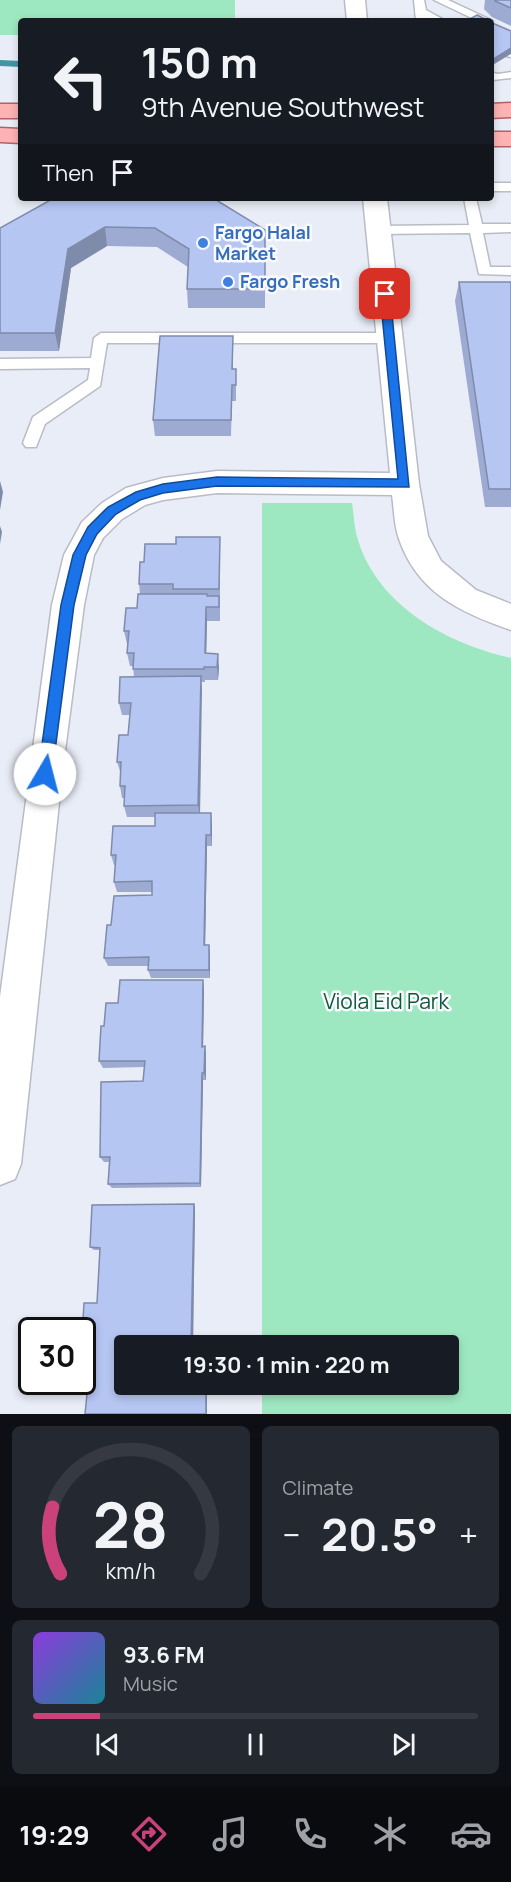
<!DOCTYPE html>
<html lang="en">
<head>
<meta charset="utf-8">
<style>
  :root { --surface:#171b24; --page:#242831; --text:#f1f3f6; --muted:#9ea1a6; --line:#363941; --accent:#cb417b }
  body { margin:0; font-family:Manrope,sans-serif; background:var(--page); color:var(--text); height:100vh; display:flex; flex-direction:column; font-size:22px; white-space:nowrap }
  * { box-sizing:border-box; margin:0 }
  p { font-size:20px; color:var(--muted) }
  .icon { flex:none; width:33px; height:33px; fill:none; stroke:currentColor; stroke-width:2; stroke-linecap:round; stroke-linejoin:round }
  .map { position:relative; height:1414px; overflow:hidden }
  .panel { display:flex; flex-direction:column; gap:12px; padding:12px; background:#0d0f14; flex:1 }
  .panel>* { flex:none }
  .hud { position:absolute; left:18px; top:18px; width:476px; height:183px; border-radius:6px; box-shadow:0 3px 9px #0003; background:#171b24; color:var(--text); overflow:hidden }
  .speed { position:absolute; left:18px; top:1317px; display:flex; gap:12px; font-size:30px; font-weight:700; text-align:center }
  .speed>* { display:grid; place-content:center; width:78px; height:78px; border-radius:50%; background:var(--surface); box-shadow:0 3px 9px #0003; line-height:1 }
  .speed .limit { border:3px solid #111; border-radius:9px; background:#fff; color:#111 }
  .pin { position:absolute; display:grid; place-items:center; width:51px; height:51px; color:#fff; margin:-26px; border-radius:12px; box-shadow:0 3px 9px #0006 }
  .me { position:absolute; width:66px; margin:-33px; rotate:8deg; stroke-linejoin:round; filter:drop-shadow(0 0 4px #0008) }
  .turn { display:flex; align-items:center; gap:21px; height:126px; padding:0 24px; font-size:27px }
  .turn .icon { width:78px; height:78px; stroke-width:2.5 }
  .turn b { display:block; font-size:42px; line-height:51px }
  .then { display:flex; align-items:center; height:57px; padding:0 24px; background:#0003; gap:12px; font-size:22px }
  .big { font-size:45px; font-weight:700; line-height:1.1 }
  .panel .card { flex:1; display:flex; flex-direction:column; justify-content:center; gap:9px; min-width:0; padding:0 21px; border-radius:9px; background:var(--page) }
  .panel .dial { align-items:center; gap:0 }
  .dial svg { height:156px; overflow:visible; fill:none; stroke:var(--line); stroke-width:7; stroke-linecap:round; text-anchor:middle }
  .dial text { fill:var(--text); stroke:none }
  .song { display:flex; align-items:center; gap:18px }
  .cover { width:72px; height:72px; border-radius:9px; background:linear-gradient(135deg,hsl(270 70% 55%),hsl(190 70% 35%)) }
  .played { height:6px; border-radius:3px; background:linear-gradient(90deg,var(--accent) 15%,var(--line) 15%) }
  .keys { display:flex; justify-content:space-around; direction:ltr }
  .heat { display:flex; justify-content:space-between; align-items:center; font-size:33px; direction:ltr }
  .panel .tiles { flex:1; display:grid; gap:12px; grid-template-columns:1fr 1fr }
  .card:last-child { grid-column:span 2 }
  .trip { position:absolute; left:114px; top:1335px; width:345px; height:60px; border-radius:6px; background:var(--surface); box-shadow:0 3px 9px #0003; font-weight:700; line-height:60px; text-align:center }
  .menu { display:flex; height:96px; justify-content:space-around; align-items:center; background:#090b0e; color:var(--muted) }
  .menu .icon { width:42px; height:42px }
  .menu .on { color:var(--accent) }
  .menu b { font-size:27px; color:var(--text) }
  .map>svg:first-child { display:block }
  .green { fill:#9ee8c1 }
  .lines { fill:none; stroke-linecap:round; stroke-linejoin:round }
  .stream { stroke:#4096a4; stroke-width:6 }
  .service-casing { stroke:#b9bcc6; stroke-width:3 }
  .minor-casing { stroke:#b9bcc6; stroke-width:3 }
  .tertiary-casing { stroke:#b9bcc6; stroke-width:3 }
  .primary-casing { stroke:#b26264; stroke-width:3 }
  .service { fill:#fff; fill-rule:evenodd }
  .minor { fill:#fff; fill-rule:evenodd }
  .tertiary { fill:#fff; fill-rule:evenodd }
  .primary { fill:#fdb2b3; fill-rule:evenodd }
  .wall { fill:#9daad1 }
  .shaded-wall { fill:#7f8baa }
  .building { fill:#b6c6f3; stroke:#7f8baa; stroke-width:1.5 }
  .route { fill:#1a73e8; stroke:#114b97; stroke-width:1.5 }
  .shop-dot { fill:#3f7fe0; stroke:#f8fafe; stroke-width:2 }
  .labels { text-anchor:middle; stroke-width:5; stroke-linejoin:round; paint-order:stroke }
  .far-shop-label { font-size:18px; font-weight:bold; fill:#366cbe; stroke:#f8fafe; text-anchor:start }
  .park-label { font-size:21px; fill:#115639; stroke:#f8fafe }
</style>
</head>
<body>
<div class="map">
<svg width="511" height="1414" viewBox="0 0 511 1414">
  <rect width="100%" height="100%" fill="#e9edf7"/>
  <g class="green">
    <polygon points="0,0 235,0 235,21 21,21 21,35 0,35"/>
    <path d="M262,503H352C354,515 354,528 358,540C378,606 448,644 511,658V1414H262V1385L448,1384V1346L262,1345Z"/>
  </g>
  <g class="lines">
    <polyline class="stream" points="0,63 21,64"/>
    <g class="service-casing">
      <g id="service">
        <polygon points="414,0 424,0 426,10 446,21 416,21"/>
        <polygon points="434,0 448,0 493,21 490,23 490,21 478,21"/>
        <polygon points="511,51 511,57 506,56 506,52"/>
        <polygon points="490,72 498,74 511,72 511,78 493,80"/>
        <rect x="490" y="183" width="21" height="8"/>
        <polygon points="464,198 476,198 482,224 511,224 511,232 483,233 490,267 511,267 511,275 479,274 470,233 378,234 371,230 378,226 469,225"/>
        <polygon points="101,333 390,333 397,338 390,343 107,343 100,386 45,424 36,447 26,447 23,443 33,417 88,380 90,368 0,369 0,359 91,358 94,338"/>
      </g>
    </g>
    <g class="minor-casing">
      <path id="minor" d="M363,198H387L419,484L428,536L441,561L476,590L511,604V630C459,612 416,592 398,536C394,523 394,508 392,495L217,493L163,500L145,505L122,519L103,538L94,555L84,605L62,774L21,1164L15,1179L0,1185V997L52,605L64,555L82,522L102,503L126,488L163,478L217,471L390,473Z"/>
    </g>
    <g class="tertiary-casing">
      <polygon id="tertiary" points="345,0 365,0 367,21 347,21"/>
    </g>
    <g class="primary-casing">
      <g id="primary">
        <polygon points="511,103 511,117 490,118 490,104"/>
        <rect x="0" y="104" width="21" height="14"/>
        <polygon points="0,128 21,129 21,143 0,142"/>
        <rect x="490" y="132" width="21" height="14"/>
      </g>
    </g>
    <use href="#service" class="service"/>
    <use href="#minor" class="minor"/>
    <use href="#tertiary" class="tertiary"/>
    <use href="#primary" class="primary"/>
  </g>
  <g class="wall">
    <polygon points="485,0 511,0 511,26 492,17 484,9"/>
    <polygon points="54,198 265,230 265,308 188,308 187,289 188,267 157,247 107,246 71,268 59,351 0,351 0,228"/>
    <polygon points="459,282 511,282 511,507 485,507 455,301"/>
    <polygon points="233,352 233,369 236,369 236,401 232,401 231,436 155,436 153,420"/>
    <polygon points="220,537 220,621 207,621 206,653 219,667 218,680 205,680 205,682 201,682 200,813 212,824 212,846 207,846 205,945 210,954 210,978 151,978 148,970 149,966 108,966 104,958 111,925 152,895 152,892 117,892 114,882 115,865 114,865 111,855 155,826 155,817 127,817 124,806 125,798 122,798 120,786 121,774 117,762 128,735 130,715 122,715 119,703 134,677 133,666 130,666 127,653 128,644 127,644 124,631 137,608 140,594 139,584 144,562 176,544"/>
    <polygon points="204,988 203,1047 206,1053 206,1080 203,1080 201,1187 112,1188 108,1184 109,1162 104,1162 100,1157 143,1081 144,1067 103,1068 99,1061 104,1026 118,1003"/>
    <polygon points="194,1204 195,1207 193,1346 124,1346 124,1384 207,1384 207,1414 85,1414 87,1394 75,1394 76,1382 82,1382 82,1337 84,1303 97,1303 100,1250 94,1250 90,1247 92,1205"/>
  </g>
  <g class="shaded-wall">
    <polygon points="511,48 511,54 491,66 492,60"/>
    <polygon points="105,227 107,246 71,268 59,351 55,333 68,249"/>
    <polygon points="0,481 3,492 0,510"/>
    <polygon points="0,526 2,532 0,544"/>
    <polygon points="206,607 207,621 206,667 205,653"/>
    <polygon points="218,654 219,667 218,680 217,667"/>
    <polygon points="201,676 202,689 200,816 198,805"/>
    <polygon points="211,813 212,824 212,846 211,835"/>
    <polygon points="206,835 207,846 205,954 204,945"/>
    <polygon points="209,945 210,954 210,978 209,970"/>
    <polygon points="203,980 204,988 203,1054 202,1047"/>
    <polygon points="205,1046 206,1053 206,1080 204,1073"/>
    <polygon points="202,1073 203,1080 201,1187 200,1183"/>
    <polygon points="194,1204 195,1207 193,1346 191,1346"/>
    <rect x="206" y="1384" width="1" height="30"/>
  </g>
  <g class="building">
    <polygon points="495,0 511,0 511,8 495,1"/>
    <polygon points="477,15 489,21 466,21"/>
    <polygon points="490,22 511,31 511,48 492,60 490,59"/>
    <polygon points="54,198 213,198 265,230 265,289 187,289 189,249 155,228 105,227 68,249 55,333 0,333 0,228"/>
    <polygon points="459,282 511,282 511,489 489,489"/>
    <polygon points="160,336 233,336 232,369 236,369 236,385 232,385 231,420 153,420"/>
    <polygon points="176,537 220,537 219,589 173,589 173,584 139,584 140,562 144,562 145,544 176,544"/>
    <polygon points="138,594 207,594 207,596 219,596 219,607 206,607 205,653 218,654 217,667 204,667 204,669 133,669 134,653 127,653 129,631 124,631 126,608 137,608"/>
    <polygon points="201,676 198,805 124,806 125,786 120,786 121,762 117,762 119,735 128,735 131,703 119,703 120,677"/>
    <polygon points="155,813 211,813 211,835 206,835 204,945 209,945 209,970 148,970 149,957 104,958 107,925 111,925 114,896 152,895 152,881 114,882 116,855 111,855 113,826 155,826"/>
    <polygon points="120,980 203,980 202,1047 205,1046 204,1073 202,1073 200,1183 108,1184 110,1157 100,1157 101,1082 143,1081 145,1061 99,1061 101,1026 104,1026 106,1003 118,1003"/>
    <polygon points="194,1204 191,1346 124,1346 124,1384 206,1384 206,1414 85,1414 87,1394 75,1394 76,1382 82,1382 82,1337 84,1303 97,1303 100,1248 90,1247 92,1205"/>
  </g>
  <polygon class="route" points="385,291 390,294 409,487 217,486 163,493 140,500 116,514 97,534 86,555 74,605 52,774 45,780 40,778 38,774 61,605 73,555 88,527 108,507 136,492 163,484 217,477 398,479 380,294"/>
  <g class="shop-dot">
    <circle cx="203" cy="243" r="6"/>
    <circle cx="228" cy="282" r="6"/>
  </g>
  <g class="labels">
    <g class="far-shop-label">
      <text x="215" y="239">Fargo Halal<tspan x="215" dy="21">Market</tspan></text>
      <text x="240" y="288">Fargo Fresh</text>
    </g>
    <g class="park-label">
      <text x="386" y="1009">Viola Eid Park</text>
    </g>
  </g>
</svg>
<div class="speed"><div class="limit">30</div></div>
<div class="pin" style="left:385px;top:294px;background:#d93025"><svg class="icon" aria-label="arrive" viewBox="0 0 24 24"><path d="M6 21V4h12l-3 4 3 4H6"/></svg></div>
<svg class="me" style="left:45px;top:774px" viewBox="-20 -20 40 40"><circle r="19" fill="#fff"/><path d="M0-13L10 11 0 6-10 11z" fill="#1a73e8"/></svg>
<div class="trip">19:30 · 1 min · 220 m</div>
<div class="hud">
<div class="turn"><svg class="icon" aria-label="left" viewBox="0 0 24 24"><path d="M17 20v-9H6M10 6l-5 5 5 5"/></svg><div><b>150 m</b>9th Avenue Southwest</div></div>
<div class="then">Then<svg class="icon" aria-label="arrive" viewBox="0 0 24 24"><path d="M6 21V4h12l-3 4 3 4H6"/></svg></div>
</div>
</div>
<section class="panel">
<div class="tiles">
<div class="card dial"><svg viewBox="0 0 100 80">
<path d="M14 69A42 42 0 1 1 86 69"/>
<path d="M14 69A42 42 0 0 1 10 35" stroke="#cb417b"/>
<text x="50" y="56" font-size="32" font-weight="700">28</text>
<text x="50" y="72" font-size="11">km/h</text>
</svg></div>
<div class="card"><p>Climate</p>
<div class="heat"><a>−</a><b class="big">20.5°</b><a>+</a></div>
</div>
<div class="card">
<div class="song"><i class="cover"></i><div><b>93.6 FM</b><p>Music</p></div></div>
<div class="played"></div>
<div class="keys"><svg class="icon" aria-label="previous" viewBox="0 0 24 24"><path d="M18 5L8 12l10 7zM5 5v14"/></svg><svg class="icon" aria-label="pause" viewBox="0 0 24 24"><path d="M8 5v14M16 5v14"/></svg><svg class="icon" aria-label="next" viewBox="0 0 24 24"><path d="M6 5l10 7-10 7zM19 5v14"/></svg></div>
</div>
</div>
</section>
<nav class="menu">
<b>19:29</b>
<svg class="icon on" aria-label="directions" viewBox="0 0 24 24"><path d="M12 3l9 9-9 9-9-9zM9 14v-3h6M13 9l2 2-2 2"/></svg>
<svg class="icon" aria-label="music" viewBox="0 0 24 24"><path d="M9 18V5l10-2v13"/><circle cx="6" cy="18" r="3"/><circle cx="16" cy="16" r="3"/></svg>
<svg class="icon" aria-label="phone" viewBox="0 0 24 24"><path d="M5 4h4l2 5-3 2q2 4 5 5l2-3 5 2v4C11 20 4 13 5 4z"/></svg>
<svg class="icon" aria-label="climate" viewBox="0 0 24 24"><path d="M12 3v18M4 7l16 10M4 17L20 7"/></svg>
<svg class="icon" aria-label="car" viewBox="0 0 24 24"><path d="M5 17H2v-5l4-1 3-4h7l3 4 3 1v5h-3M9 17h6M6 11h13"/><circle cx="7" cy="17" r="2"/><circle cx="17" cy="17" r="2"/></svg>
</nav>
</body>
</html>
